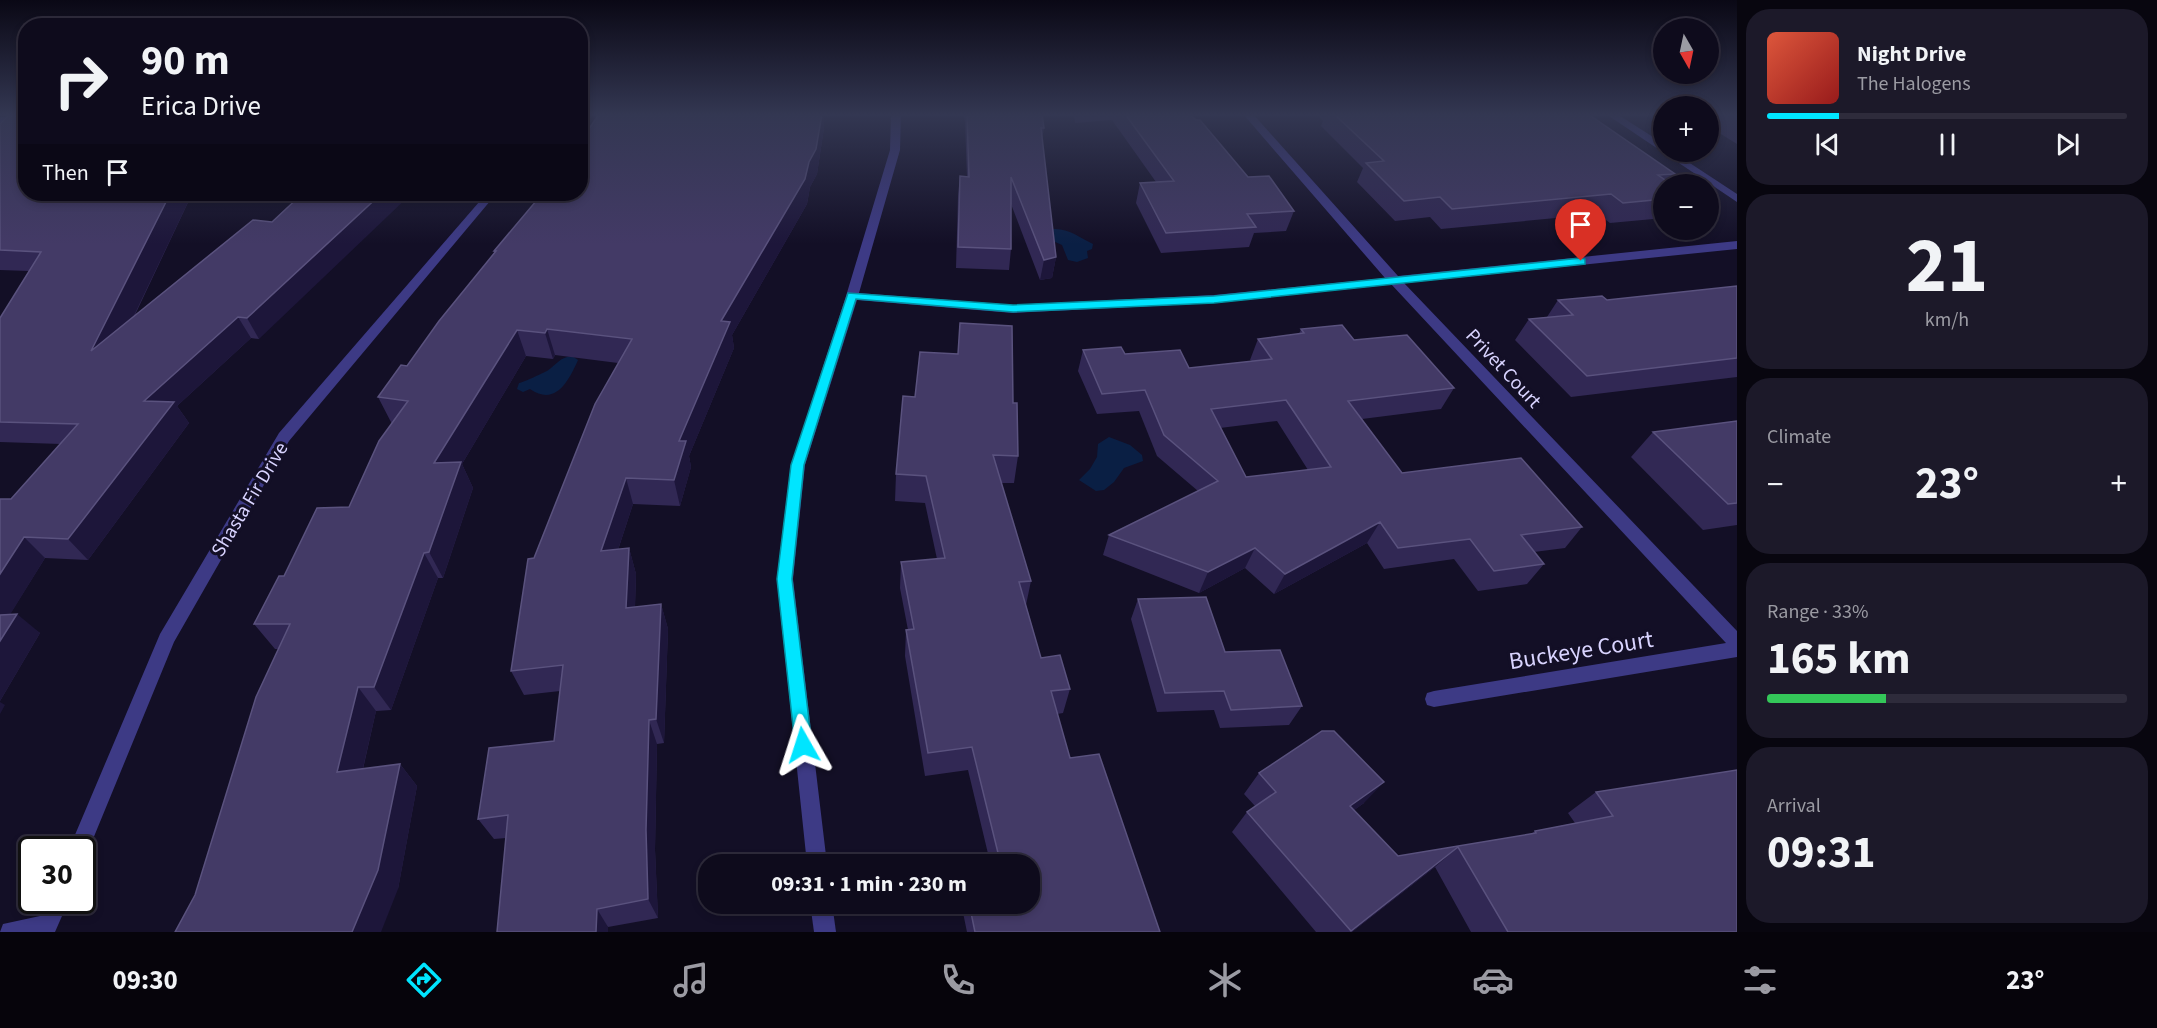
<!DOCTYPE html>
<html lang="en">
<head>
<meta charset="utf-8">
<style>
  :root { --surface:#0e0b1c; --page:#1c1929; --text:#f1f3f6; --muted:#9b9ba3; --line:#2e2b3b; --accent:#00e5ff }
  body { margin:0; font-family:"Source Sans 3",sans-serif; background:var(--page); color:var(--text); height:100vh; display:flex; flex-direction:column; font-size:22px; white-space:nowrap }
  * { box-sizing:border-box; margin:0 }
  p { font-size:20px; color:var(--muted) }
  .icon { flex:none; width:33px; height:33px; fill:none; stroke:currentColor; stroke-width:2; stroke-linecap:round; stroke-linejoin:round }
  .map { position:relative; flex:1; overflow:hidden }
  .side { display:flex; flex-direction:column; gap:9px; padding:9px; background:#08060f; width:420px }
  .side>* { flex:none }
  .banner { position:absolute; left:18px; top:18px; width:570px; height:183px; border-radius:24px; box-shadow:0 3px 9px #0003,0 0 0 2px var(--line); background:#0e0b1c; color:var(--text); overflow:hidden }
  .needle { width:39px; rotate:171deg }
  .controls { position:absolute; left:1653px; top:18px; display:grid; gap:12px }
  .controls a { display:grid; place-items:center; width:66px; height:66px; border-radius:50%; background:var(--surface); box-shadow:0 3px 9px #0003,0 0 0 2px var(--line); font-size:30px }
  .speed { position:absolute; left:18px; top:836px; display:flex; gap:12px; font-size:30px; font-weight:700; text-align:center }
  .speed>* { display:grid; place-content:center; width:78px; height:78px; border-radius:50%; background:var(--surface); box-shadow:0 3px 9px #0003,0 0 0 2px var(--line); line-height:1 }
  .speed .limit { border:3px solid #111; border-radius:9px; background:#fff; color:#111 }
  .pin { position:absolute; display:grid; place-items:center; width:51px; height:51px; color:#fff; margin:-62px -26px; border-radius:50% 50% 50% 0; rotate:-45deg; box-shadow:0 0 6px #0007 }
  .pin .icon { rotate:45deg }
  .me { position:absolute; width:66px; margin:-33px; rotate:354deg; stroke-linejoin:round; filter:drop-shadow(0 0 4px #0008) }
  .turn { display:flex; align-items:center; gap:21px; height:126px; padding:0 24px; font-size:27px }
  .turn .icon { width:78px; height:78px; stroke-width:2.5 }
  .turn b { display:block; font-size:42px; line-height:51px }
  .then { display:flex; align-items:center; height:57px; padding:0 24px; background:#0003; gap:12px; font-size:22px }
  .big { font-size:45px; font-weight:700; line-height:1.1 }
  .side .widget { flex:1; display:flex; flex-direction:column; justify-content:center; gap:9px; min-width:0; padding:0 21px; border-radius:24px; background:var(--page) }
  .side .dial { align-items:center; gap:0 }
  .dial b { font-size:78px; line-height:1 }
  .song { display:flex; align-items:center; gap:18px }
  .cover { width:72px; height:72px; border-radius:9px; background:linear-gradient(135deg,hsl(10 70% 55%),hsl(0 70% 35%)) }
  .played { height:6px; border-radius:3px; background:linear-gradient(90deg,var(--accent) 20%,var(--line) 20%) }
  .keys { display:flex; justify-content:space-around; direction:ltr }
  .heat { display:flex; justify-content:space-between; align-items:center; font-size:33px; direction:ltr }
  .charge { height:9px; border-radius:4px; background:linear-gradient(90deg,#34c759 33%,var(--line) 0) }
  .trip { position:absolute; left:698px; top:854px; width:342px; height:60px; border-radius:24px; background:var(--surface); box-shadow:0 3px 9px #0003,0 0 0 2px var(--line); font-weight:700; line-height:60px; text-align:center }
  .dock { display:flex; height:96px; justify-content:space-around; align-items:center; background:#06040b; color:var(--muted) }
  .dock .icon { width:42px; height:42px }
  .dock .selected { color:var(--accent) }
  .dock b { font-size:27px; color:var(--text) }
  main { display:flex; flex:1; min-height:0 }
  .map>svg:first-child { display:block }
  .water { fill:#0a1f44 }
  .lines { fill:none; stroke-linecap:round; stroke-linejoin:round }
  .minor { fill:#3d3a85; fill-rule:evenodd }
  .wall { fill:#312854; fill-rule:evenodd }
  .shaded-wall { fill:#1d163a }
  .building { fill:#433a66; stroke:#5a527e; stroke-width:1.5; fill-rule:evenodd }
  .route { fill:#00e5ff; stroke:#0095a6; stroke-width:1.5 }
  .labels { text-anchor:middle; stroke-width:6; stroke-linejoin:round; paint-order:stroke }
  .street-label { font-size:20px; fill:#d9d4ff; stroke:#130f26 }
  .near-street-label { font-size:24px; fill:#d9d4ff; stroke:#130f26 }
</style>
</head>
<body>
<main>
<div class="map">
<svg width="1737" height="932" viewBox="0 0 1737 932">
  <rect width="100%" height="100%" fill="#130f26"/>
  <g class="water">
    <path d="M1053,229C1068,228 1079,237 1093,244L1092,249L1087,251L1088,258L1077,262L1068,260L1062,245L1053,241L1047,232Z"/>
    <path d="M572,356L578,360C569,380 556,407 530,389L523,392L517,389L519,383C522,383 545,372 547,371C556,365 560,357 572,356Z"/>
    <polygon points="1109,437 1130,445 1142,455 1143,461 1124,468 1114,482 1104,490 1096,491 1079,480 1090,469 1097,457 1098,444"/>
  </g>
  <g class="lines">
    <g class="minor">
      <polygon points="891,114 901,114 900,150 859,293 1013,305 1214,295 1385,278 1243,114 1253,114 1398,276 1737,241 1737,249 1404,283 1737,631 1737,657 1434,707 1427,705 1425,699 1427,693 1434,691 1726,643 1391,284 1214,303 1013,313 857,300 805,465 793,579 827,864 807,864 777,579 791,465 846,296 890,150"/>
      <polygon points="1606,114 1617,114 1664,144 1664,152 1673,152 1737,194 1737,202"/>
      <polygon points="26,115 26,121 0,123 0,117"/>
      <polygon points="486,194 496,194 289,441 174,642 86,856 82,858 82,849 69,849 160,634 279,433"/>
      <polygon points="47,900 69,900 55,932 0,932 3,924 40,916"/>
      <polygon points="810,903 832,903 836,932 814,932"/>
    </g>
  </g>
  <g class="wall">
    <polygon points="599,114 824,114 824,128 817,174 810,187 807,204 732,335 734,348 689,456 691,467 680,506 633,504 618,550 629,548 636,574 635,607 661,604 668,629 664,743 657,744 655,850 658,918 608,927 506,838 494,839 478,819 554,741 560,691 524,695 511,671 534,558 618,363 555,355 553,359 526,356 462,464 473,488 443,578 438,578 391,710 376,711 363,769 400,764 417,786 398,889 195,895 278,649 275,649 254,624 284,576 349,507 392,424 378,397 407,366 494,253 494,251 580,194"/>
    <polygon points="963,114 1042,114 1044,128 1042,139 1056,257 1052,278 1040,280 1011,204 1011,249 1009,270 956,268 958,196 960,176 967,177 965,122"/>
    <polygon points="1074,114 1190,114 1248,177 1294,211 1286,231 1254,233 1249,247 1161,253 1136,203 1140,183 1156,182 1112,120 1075,123"/>
    <polygon points="1316,114 1588,114 1675,174 1669,183 1664,184 1664,218 1610,223 1598,214 1441,229 1430,217 1395,221 1357,182 1363,168 1321,126 1323,121"/>
    <polygon points="1708,114 1737,114 1737,144 1708,126"/>
    <polygon points="0,124 192,194 134,317 253,220 259,339 251,338 177,406 189,423 88,560 45,558 10,614 40,633 0,701 0,499 11,499 61,444 0,442 0,318 29,271 0,270"/>
    <polygon points="1737,286 1737,377 1571,397 1515,340 1529,319 1547,317 1558,300 1607,300"/>
    <polygon points="960,323 1013,403 1018,456 1014,483 1001,483 1031,581 1026,605 1041,658 1070,689 1063,713 1057,714 1070,758 1160,932 967,932 961,903 1029,903 990,862 968,770 925,776 905,656 906,630 908,630 900,588 901,562 937,559 925,503 895,501 896,474 915,397 958,354"/>
    <path d="M1301,329L1354,340L1454,388L1441,409L1362,419L1402,473L1582,527L1565,548L1534,552L1544,564L1527,584L1478,591L1454,559L1384,569L1367,543L1274,594L1245,568L1199,593L1103,555L1109,535L1198,491L1157,456L1139,411L1097,414L1078,371L1083,350L1125,354L1189,368L1252,361L1250,360L1258,339L1299,334ZM1277,421L1308,470L1246,477L1220,428Z"/>
    <polygon points="1737,421 1737,525 1703,530 1631,457 1653,432"/>
    <polygon points="1138,599 1225,652 1302,706 1289,725 1220,728 1214,710 1157,712 1131,619"/>
    <polygon points="1259,773 1364,803 1354,810 1398,856 1531,834 1535,831 1575,823 1568,813 1596,792 1737,932 1471,932 1435,867 1352,932 1316,932 1232,832 1247,812 1255,806 1244,794"/>
  </g>
  <g class="shaded-wall">
    <polygon points="822,114 824,114 824,128 817,174 810,187 807,204 732,335 734,348 689,456 691,467 680,506 674,480 679,441 721,321 809,162"/>
    <polygon points="170,194 192,194 107,372 91,351"/>
    <polygon points="381,194 411,194 259,339 247,318"/>
    <polygon points="1056,257 1052,278 1040,280 1044,260"/>
    <polygon points="238,317 251,338 177,406 189,423 88,560 68,539 144,401"/>
    <polygon points="547,329 555,355 553,359 545,333"/>
    <polygon points="517,330 526,356 462,464 473,488 443,578 429,552 434,463"/>
    <polygon points="626,478 633,504 609,577 601,551"/>
    <polygon points="1380,522 1367,543 1274,594 1285,574"/>
    <polygon points="24,537 45,558 0,631 0,574"/>
    <polygon points="629,548 636,574 634,633 626,608"/>
    <polygon points="1255,548 1245,568 1199,593 1208,572"/>
    <polygon points="424,553 438,578 391,710 374,687"/>
    <polygon points="661,604 668,629 664,743 656,719"/>
    <polygon points="17,614 40,633 0,701 0,641"/>
    <polygon points="358,687 376,711 357,794 337,772"/>
    <polygon points="0,702 5,705 0,714"/>
    <polygon points="649,720 657,744 655,850 658,918 648,899 646,830"/>
    <polygon points="400,764 417,786 398,889 381,932 352,932"/>
    <polygon points="1384,782 1364,803 1331,827 1350,806"/>
    <polygon points="1458,847 1435,867 1352,932 1350,932"/>
    <polygon points="597,909 608,927 608,932 596,932"/>
  </g>
  <g class="building">
    <polygon points="10,114 26,114 26,194 170,194 91,351 253,220 272,222 302,194 381,194 247,318 238,317 144,401 174,402 68,539 24,537 0,574 0,499 11,499 78,424 0,422 0,318 41,252 0,250 0,124"/>
    <polygon points="599,114 822,114 816,149 809,162 805,179 721,321 730,322 679,441 686,441 674,480 626,478 601,551 629,548 626,608 661,604 656,719 649,720 646,830 648,899 597,909 596,932 497,932 508,815 478,819 489,748 554,741 563,665 511,671 528,559 534,558 595,404 632,339 547,329 545,333 517,330 434,463 461,462 429,552 424,553 374,687 358,687 337,772 400,764 378,870 352,932 175,932 195,895 256,697 290,624 254,624 279,576 284,576 317,508 349,507 379,441 408,401 378,397 401,365 407,366 439,321 496,251 494,251 542,194 580,194 580,148 581,147 580,147 580,142"/>
    <polygon points="967,114 1042,114 1044,128 1041,128 1056,257 1044,260 1011,177 1011,249 958,247 960,176 969,177"/>
    <polygon points="1125,114 1190,114 1196,120 1200,120 1248,177 1269,176 1294,211 1247,214 1256,227 1166,233 1140,183 1174,181"/>
    <polygon points="1334,114 1588,114 1675,174 1658,175 1671,184 1664,184 1664,199 1623,203 1611,194 1452,209 1440,197 1404,201 1366,163 1384,161"/>
    <polygon points="1737,286 1737,358 1587,376 1529,319 1573,315 1558,300 1602,296 1607,300"/>
    <polygon points="960,323 1012,326 1013,403 1017,403 1018,456 993,455 1031,581 1019,582 1041,658 1060,655 1070,689 1051,691 1070,758 1099,754 1160,932 975,932 969,903 1029,903 1029,864 980,864 1000,861 972,747 928,753 906,630 914,629 901,562 945,558 926,476 896,474 903,396 915,397 920,352 958,354"/>
    <path d="M1342,325L1354,340L1407,335L1454,388L1348,401L1402,473L1521,458L1582,527L1521,535L1544,564L1494,571L1470,539L1398,548L1380,522L1285,574L1255,548L1208,572L1109,535L1218,481L1164,435L1145,390L1102,394L1083,350L1121,347L1125,354L1180,350L1189,368L1272,359L1258,339L1304,333L1301,329ZM1286,400L1331,467L1246,477L1211,409Z"/>
    <polygon points="1737,421 1737,503 1728,504 1653,432"/>
    <polygon points="1206,597 1225,652 1280,650 1302,706 1231,710 1224,691 1165,693 1138,599"/>
    <polygon points="17,614 0,641 0,615"/>
    <polygon points="1322,731 1334,731 1384,782 1350,806 1398,856 1536,833 1535,831 1613,816 1596,792 1737,770 1737,932 1508,932 1458,847 1351,931 1247,812 1276,792 1259,773"/>
  </g>
  <linearGradient id="sky" x2="0" y2="1"><stop stop-color="#0a0815"/><stop offset="0.47" stop-color="#333752"/><stop offset="1" stop-color="#333752" stop-opacity="0"/></linearGradient>
  <rect width="1737" height="244" fill="url(#sky)"/>
  <polygon class="route" points="1581,258 1585,259 1585,264 1214,303 1013,312 856,299 804,465 792,579 812,745 810,751 803,753 797,751 795,745 777,579 791,465 848,293 1013,305 1214,296"/>
  <g class="labels">
    <g class="street-label">
      <text transform="translate(1504 368) rotate(47)" y="7">Privet Court</text>
      <text transform="translate(249 499) rotate(-59)" y="7">Shasta Fir Drive</text>
    </g>
    <g class="near-street-label">
      <text transform="translate(1581 650) rotate(-9)" y="8">Buckeye Court</text>
    </g>
  </g>
</svg>
<div class="controls">
<a><svg class="needle" viewBox="-14 -14 28 28"><path d="M0-13l5 13h-10z" fill="#e53935"/><path d="M0 13l5-13h-10z" fill="#9b9ba3"/></svg></a>
<a>+</a>
<a>−</a>
</div>
<div class="speed"><div class="limit">30</div></div>
<div class="pin" style="left:1581px;top:261px;background:#d93025"><svg class="icon" aria-label="arrive" viewBox="0 0 24 24"><path d="M6 21V4h12l-3 4 3 4H6"/></svg></div>
<svg class="me" style="left:803px;top:745px" viewBox="-20 -20 40 40"><path d="M0-17L14 15 0 8-14 15z" fill="#00e5ff" stroke="#fff" stroke-width="4"/></svg>
<div class="trip">09:31 · 1 min · 230 m</div>
<div class="banner">
<div class="turn"><svg class="icon" aria-label="right" viewBox="0 0 24 24"><path d="M7 20v-9h11M14 6l5 5-5 5"/></svg><div><b>90 m</b>Erica Drive</div></div>
<div class="then">Then<svg class="icon" aria-label="arrive" viewBox="0 0 24 24"><path d="M6 21V4h12l-3 4 3 4H6"/></svg></div>
</div>
</div>
<section class="side">
<div class="widget">
<div class="song"><i class="cover"></i><div><b>Night Drive</b><p>The Halogens</p></div></div>
<div class="played"></div>
<div class="keys"><svg class="icon" aria-label="previous" viewBox="0 0 24 24"><path d="M18 5L8 12l10 7zM5 5v14"/></svg><svg class="icon" aria-label="pause" viewBox="0 0 24 24"><path d="M8 5v14M16 5v14"/></svg><svg class="icon" aria-label="next" viewBox="0 0 24 24"><path d="M6 5l10 7-10 7zM19 5v14"/></svg></div>
</div>
<div class="widget dial"><b>21</b><p>km/h</p></div>
<div class="widget"><p>Climate</p>
<div class="heat"><a>−</a><b class="big">23°</b><a>+</a></div>
</div>
<div class="widget"><p>Range · 33%</p><b class="big">165 km</b><div class="charge"></div></div>
<div class="widget"><p>Arrival</p><b class="big">09:31</b></div>
</section>
</main>
<nav class="dock">
<b>09:30</b>
<svg class="icon selected" aria-label="directions" viewBox="0 0 24 24"><path d="M12 3l9 9-9 9-9-9zM9 14v-3h6M13 9l2 2-2 2"/></svg>
<svg class="icon" aria-label="music" viewBox="0 0 24 24"><path d="M9 18V5l10-2v13"/><circle cx="6" cy="18" r="3"/><circle cx="16" cy="16" r="3"/></svg>
<svg class="icon" aria-label="phone" viewBox="0 0 24 24"><path d="M5 4h4l2 5-3 2q2 4 5 5l2-3 5 2v4C11 20 4 13 5 4z"/></svg>
<svg class="icon" aria-label="climate" viewBox="0 0 24 24"><path d="M12 3v18M4 7l16 10M4 17L20 7"/></svg>
<svg class="icon" aria-label="car" viewBox="0 0 24 24"><path d="M5 17H2v-5l4-1 3-4h7l3 4 3 1v5h-3M9 17h6M6 11h13"/><circle cx="7" cy="17" r="2"/><circle cx="17" cy="17" r="2"/></svg>
<svg class="icon" aria-label="filters" viewBox="0 0 24 24"><path d="M4 7h16M4 17h16"/><circle cx="9" cy="7" r="2"/><circle cx="15" cy="17" r="2"/></svg>
<b>23°</b>
</nav>
</body>
</html>
